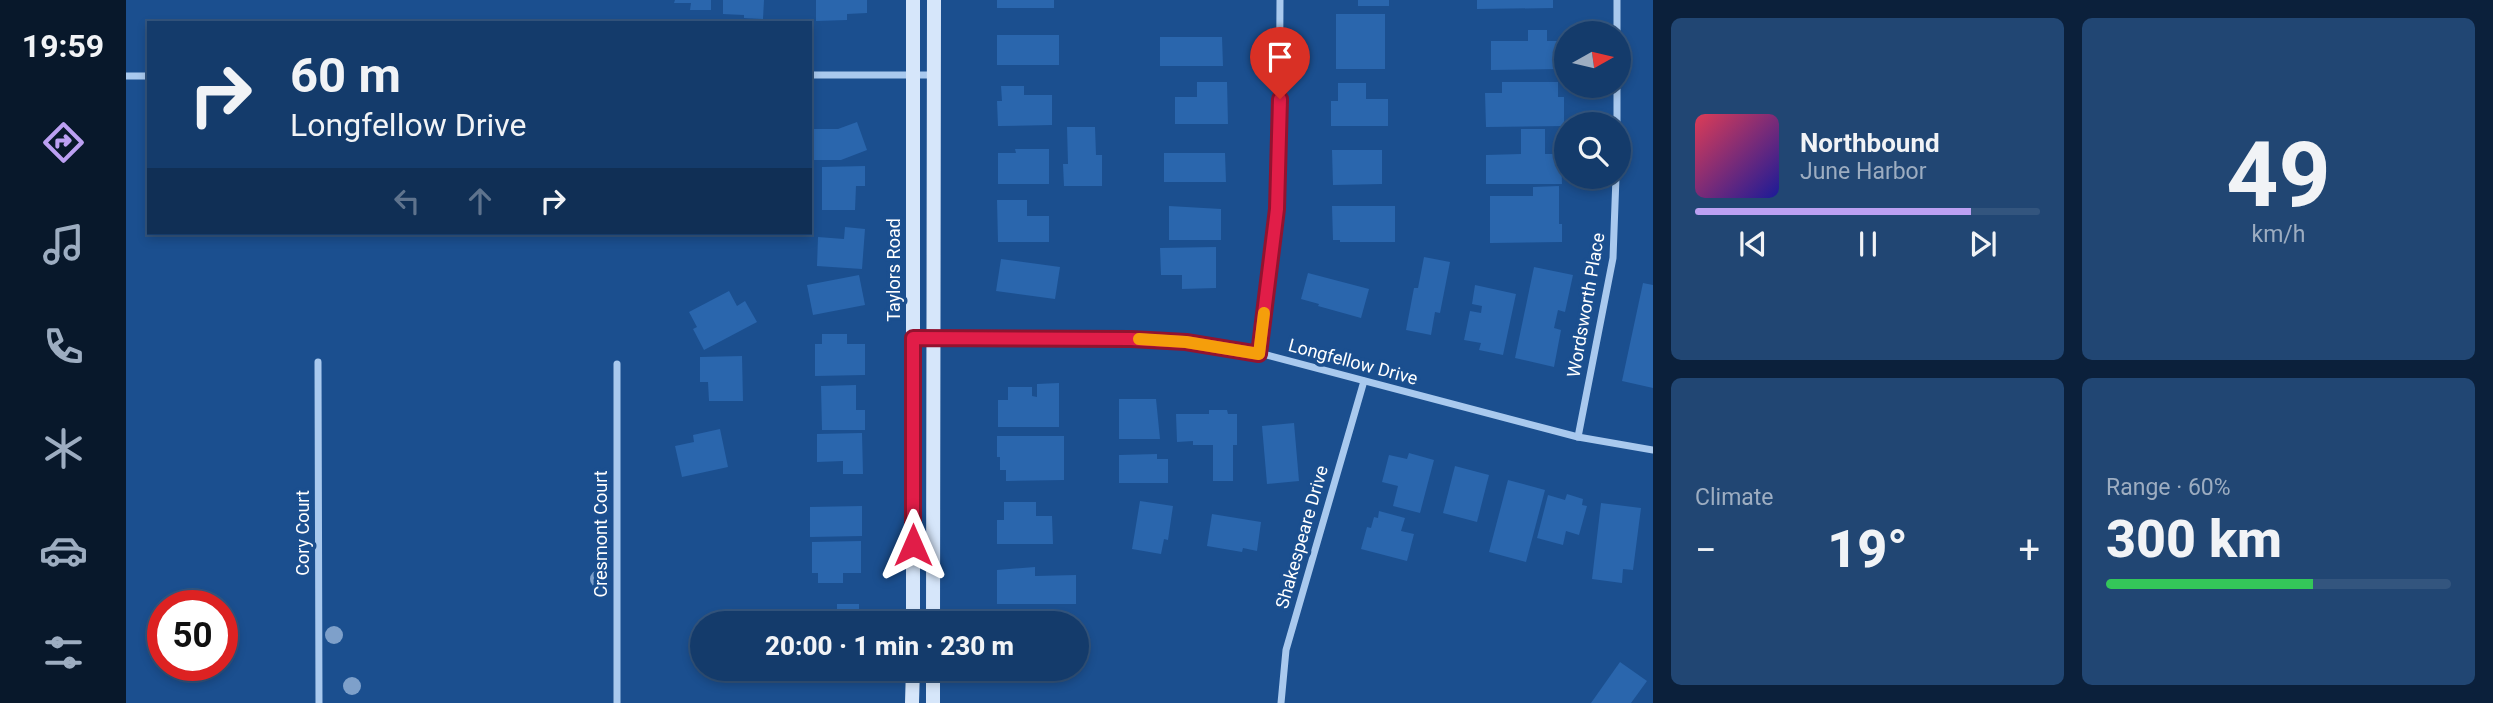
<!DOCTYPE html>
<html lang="en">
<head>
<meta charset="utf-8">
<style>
  :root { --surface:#143b6b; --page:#214673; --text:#f1f3f6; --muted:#9dadc1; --line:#33557e; --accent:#bca0f2 }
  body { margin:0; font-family:Roboto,sans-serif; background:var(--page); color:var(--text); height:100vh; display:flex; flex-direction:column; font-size:26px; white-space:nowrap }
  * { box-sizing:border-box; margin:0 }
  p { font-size:23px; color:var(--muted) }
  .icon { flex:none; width:38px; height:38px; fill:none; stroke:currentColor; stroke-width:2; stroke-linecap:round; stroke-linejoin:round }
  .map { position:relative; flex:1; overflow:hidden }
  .side { display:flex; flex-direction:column; gap:18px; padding:18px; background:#0b203b; width:840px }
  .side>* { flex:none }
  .top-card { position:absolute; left:21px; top:21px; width:665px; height:214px; border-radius:0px; box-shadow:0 4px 10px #0003,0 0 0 2px var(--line); background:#143b6b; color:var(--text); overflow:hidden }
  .needle { width:46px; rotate:82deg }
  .buttons { position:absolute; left:1428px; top:21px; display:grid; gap:14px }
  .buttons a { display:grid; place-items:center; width:77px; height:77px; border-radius:50%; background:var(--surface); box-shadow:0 4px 10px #0003,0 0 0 2px var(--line); font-size:35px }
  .speed { position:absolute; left:21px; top:590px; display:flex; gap:14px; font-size:35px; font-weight:700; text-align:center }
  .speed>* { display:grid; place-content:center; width:91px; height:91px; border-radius:50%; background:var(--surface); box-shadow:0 4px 10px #0003,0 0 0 2px var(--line); line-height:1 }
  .speed .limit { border:10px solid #d22; background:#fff; color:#111 }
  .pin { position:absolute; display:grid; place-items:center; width:60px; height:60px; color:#fff; margin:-72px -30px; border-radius:50% 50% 50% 0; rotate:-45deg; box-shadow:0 0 7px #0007 }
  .pin .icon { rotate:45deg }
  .me { position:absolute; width:77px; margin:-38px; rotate:0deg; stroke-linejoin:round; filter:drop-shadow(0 0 5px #0008) }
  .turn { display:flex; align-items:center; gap:24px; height:147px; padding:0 28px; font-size:32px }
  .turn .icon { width:91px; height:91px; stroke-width:2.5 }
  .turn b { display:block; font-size:49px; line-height:60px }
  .lanes { display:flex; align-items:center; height:66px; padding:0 28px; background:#0003; justify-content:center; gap:35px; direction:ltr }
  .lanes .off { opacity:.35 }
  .big { font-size:52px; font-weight:800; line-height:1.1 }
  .side .widget { flex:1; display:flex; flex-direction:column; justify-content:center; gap:10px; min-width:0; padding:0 24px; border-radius:10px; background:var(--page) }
  .side .dial { align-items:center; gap:0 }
  .dial b { font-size:91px; line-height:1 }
  .song { display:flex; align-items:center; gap:21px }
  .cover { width:84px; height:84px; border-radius:10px; background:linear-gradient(135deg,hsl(350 70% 55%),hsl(240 70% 35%)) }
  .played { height:7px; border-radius:4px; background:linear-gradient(90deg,var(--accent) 80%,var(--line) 80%) }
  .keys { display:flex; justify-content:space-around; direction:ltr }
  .heat { display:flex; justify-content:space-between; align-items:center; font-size:38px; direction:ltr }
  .charge { height:10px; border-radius:5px; background:linear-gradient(90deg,#34c759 60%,var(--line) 0) }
  .side .tiles { flex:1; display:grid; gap:18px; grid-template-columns:repeat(2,1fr) }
  .trip { position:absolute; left:564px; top:611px; width:399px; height:70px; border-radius:35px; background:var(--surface); box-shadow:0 4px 10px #0003,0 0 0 2px var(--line); font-weight:800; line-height:70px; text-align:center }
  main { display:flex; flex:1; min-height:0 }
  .menu { display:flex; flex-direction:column; width:126px; justify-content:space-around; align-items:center; background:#08182b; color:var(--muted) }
  .menu .icon { width:49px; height:49px }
  .menu .selected { color:var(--accent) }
  .menu b { font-size:32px; color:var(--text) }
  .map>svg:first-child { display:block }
  .building { fill:#2a66ad }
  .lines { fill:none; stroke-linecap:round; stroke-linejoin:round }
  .street { stroke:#a9c9ee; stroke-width:7 }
  .secondary { stroke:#d6e6fa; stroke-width:14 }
  .tree { fill:#7ea0ca }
  .route-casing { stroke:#92132f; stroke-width:18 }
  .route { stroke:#e11d48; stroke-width:12 }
  .slow { stroke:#f59e0b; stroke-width:12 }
  .labels { text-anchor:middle; stroke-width:7; stroke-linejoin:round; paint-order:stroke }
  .street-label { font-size:18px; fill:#fff; stroke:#1b4f8f }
</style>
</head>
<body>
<main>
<nav class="menu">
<b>19:59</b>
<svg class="icon selected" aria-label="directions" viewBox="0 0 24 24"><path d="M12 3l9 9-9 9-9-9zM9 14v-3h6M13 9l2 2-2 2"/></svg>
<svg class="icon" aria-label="music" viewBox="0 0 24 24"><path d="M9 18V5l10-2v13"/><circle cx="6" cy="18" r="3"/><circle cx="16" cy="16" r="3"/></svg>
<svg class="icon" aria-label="phone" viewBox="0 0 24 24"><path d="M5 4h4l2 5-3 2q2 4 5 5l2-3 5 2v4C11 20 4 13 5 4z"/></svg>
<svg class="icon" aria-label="climate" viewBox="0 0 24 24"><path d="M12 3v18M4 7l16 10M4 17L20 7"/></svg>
<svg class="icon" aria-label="car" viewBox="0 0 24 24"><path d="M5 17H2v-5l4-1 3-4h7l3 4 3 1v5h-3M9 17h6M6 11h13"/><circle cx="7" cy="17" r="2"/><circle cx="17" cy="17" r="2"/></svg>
<svg class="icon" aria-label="filters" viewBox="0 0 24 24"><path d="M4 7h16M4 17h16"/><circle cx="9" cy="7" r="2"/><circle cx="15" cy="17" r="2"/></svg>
</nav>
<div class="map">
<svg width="1527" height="703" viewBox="0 0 1527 703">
  <rect width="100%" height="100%" fill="#1b4f8f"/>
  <g class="building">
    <polygon points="549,0 585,0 585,10 564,10 565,3 548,3"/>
    <polygon points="597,0 638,0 637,19 618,18 618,15 597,14"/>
    <polygon points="690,0 741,0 741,13 721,14 721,20 690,21"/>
    <rect x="871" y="0" width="57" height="8"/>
    <rect x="1232" y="0" width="31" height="6"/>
    <polygon points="1351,0 1427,0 1427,8 1351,9"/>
    <rect x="1210" y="14" width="49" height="55"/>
    <polygon points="1402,30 1421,30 1421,41 1435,41 1436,69 1365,70 1365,41 1402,41"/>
    <rect x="871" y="35" width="62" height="30"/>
    <polygon points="1034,37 1096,37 1097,66 1034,66"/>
    <polygon points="1071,82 1101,82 1102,124 1049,124 1049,97 1071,97"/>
    <polygon points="1376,82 1432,82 1432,97 1438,97 1438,126 1360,127 1359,93 1376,93"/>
    <polygon points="1212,83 1240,83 1240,99 1262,99 1262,126 1205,126 1205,101 1212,101"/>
    <polygon points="875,86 898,86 898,95 926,95 926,125 872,126 871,101 876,101"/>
    <polygon points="731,122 741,150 715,160 684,160 684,129 712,129"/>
    <polygon points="941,127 969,127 970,155 976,155 976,186 938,186 937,164 942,164"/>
    <polygon points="1395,129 1419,129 1419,154 1435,154 1436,184 1360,184 1360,155 1395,154"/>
    <polygon points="889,149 923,149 923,184 872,184 872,153 890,153"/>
    <polygon points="1206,150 1256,150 1256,184 1207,185"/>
    <polygon points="1038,153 1099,153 1100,182 1038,182"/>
    <polygon points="739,166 739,186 730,186 729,210 696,210 696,167"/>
    <polygon points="1433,186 1433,224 1436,224 1436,242 1364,243 1364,196 1407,196 1407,187"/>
    <polygon points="871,200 901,200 901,216 923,216 923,242 872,242"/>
    <polygon points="1043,206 1095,209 1095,240 1043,240"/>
    <polygon points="1206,206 1269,206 1269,242 1214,242 1214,240 1207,240"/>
    <polygon points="719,227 739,229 736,269 691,266 692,237 718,239"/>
    <polygon points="1090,247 1090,288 1056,289 1056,275 1035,275 1034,248"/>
    <polygon points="1298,257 1324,262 1314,313 1309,312 1305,335 1280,330 1288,288 1292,288"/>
    <polygon points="875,259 934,267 929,299 870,291"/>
    <polygon points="1408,267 1447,275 1439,312 1432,310 1428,328 1435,330 1428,367 1389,358"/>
    <polygon points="1182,273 1243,289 1235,318 1192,306 1193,304 1175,299"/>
    <polygon points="733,275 739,305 687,315 681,285"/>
    <polygon points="1517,283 1527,285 1527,388 1496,381"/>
    <polygon points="1349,285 1390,294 1377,355 1353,350 1355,343 1338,340 1344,311 1355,313 1356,306 1346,304"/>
    <polygon points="603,291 611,306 619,301 631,322 578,350 567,329 571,327 563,312"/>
    <polygon points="696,334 721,334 721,344 739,344 739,375 689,376 689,344 696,344"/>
    <polygon points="616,356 617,401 583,401 582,382 574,382 574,357"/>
    <polygon points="933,383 933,427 872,427 872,400 882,400 882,387 906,387 906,396 911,397 911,384"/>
    <polygon points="730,385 730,410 739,410 739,430 696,430 695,386"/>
    <polygon points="993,399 1030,399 1034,439 993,439"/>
    <polygon points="1083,410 1101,410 1102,414 1111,414 1111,445 1107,445 1107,481 1087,481 1087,445 1067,445 1067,441 1051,442 1050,414 1083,414"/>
    <polygon points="1168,423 1173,481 1141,484 1136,426"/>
    <polygon points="594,429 602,467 556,477 549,446 568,442 567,435"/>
    <polygon points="736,433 737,474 717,474 717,461 691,462 691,434"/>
    <polygon points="871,436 938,436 938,480 880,481 880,470 874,470 874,457 871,457"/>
    <polygon points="1283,453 1308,460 1294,513 1267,506 1272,486 1256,482 1263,455 1281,459"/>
    <polygon points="1031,454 1031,459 1042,459 1042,483 993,483 993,455"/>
    <polygon points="1329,466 1363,475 1351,522 1317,513"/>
    <polygon points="1382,480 1419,490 1400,562 1363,552"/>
    <polygon points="1441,494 1457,499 1456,505 1461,506 1453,535 1440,531 1437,545 1411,538 1422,495 1439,500"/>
    <polygon points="1014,501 1047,506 1042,540 1038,539 1035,554 1006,549"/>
    <polygon points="878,502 910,502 910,516 926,516 927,544 871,544 871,520 878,520"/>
    <polygon points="1475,503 1515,508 1507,570 1497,569 1496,583 1466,579"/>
    <polygon points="736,506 736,536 684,537 684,507"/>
    <polygon points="1253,511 1279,518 1275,531 1288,534 1281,561 1235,549 1241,527 1245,528 1248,517 1252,518"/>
    <polygon points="1086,514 1135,522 1131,551 1117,548 1116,552 1081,546"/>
    <polygon points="735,541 735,573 717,573 717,583 692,583 692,573 686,573 686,542"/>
    <polygon points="909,567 909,576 950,575 950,604 871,604 871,570"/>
    <polygon points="711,604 733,604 733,623 687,623 687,612 711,612"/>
    <polygon points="1494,662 1521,681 1505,703 1465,703"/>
  </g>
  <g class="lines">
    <g class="street">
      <polyline points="1491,33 1491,0"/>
      <polyline points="684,75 808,75"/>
      <polyline points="0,76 23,76"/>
      <polyline points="1491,124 1491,86"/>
      <polyline points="787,338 1005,339 1060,342 1133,353 1452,437 1527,450"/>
      <polyline points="1133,353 1153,174 1154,0"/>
      <polyline points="192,362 193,703"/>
      <polyline points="491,364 491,703"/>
      <polyline points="1452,437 1487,258 1490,177"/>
      <polyline points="1155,703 1160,650 1238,381"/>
    </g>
    <g class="secondary">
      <polyline points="787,0 787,623"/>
      <polyline points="807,623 808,0"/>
      <polyline points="807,668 807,703"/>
      <polyline points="786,703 787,668"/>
    </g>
  </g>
  <g class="tree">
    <circle cx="473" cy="579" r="9"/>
    <circle cx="208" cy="635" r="9"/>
    <circle cx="226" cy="686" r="9"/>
  </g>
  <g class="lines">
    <g class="route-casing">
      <polyline id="route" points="787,545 787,338 1005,339 1060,342 1133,354 1151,209 1154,99"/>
    </g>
    <use href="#route" class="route"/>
    <polyline class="slow" points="1013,339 1060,342 1133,354 1138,313"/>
  </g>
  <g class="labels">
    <g class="street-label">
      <text transform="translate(768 270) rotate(-90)" y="6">Taylors Road</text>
      <text transform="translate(1460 305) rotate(-80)" y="6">Wordsworth Place</text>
      <text transform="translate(1227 362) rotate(15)" y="6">Longfellow Drive</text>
      <text transform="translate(177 533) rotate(-90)" y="6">Cory Court</text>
      <text transform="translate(475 534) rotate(-90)" y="6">Cresmont Court</text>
      <text transform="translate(1176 537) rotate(-74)" y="6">Shakespeare Drive</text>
    </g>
  </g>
</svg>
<div class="buttons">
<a><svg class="needle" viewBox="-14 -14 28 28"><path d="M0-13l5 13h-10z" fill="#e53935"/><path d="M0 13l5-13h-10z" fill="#9dadc1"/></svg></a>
<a><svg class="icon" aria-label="search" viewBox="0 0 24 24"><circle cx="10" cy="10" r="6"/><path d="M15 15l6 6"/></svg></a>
</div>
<div class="speed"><div class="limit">50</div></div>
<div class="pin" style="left:1154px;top:99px;background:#d93025"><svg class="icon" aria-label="arrive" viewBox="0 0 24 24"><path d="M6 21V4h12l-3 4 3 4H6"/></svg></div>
<svg class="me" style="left:787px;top:545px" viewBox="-20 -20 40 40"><path d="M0-17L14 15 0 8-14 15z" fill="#e11d48" stroke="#fff" stroke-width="4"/></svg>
<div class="trip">20:00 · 1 min · 230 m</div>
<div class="top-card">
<div class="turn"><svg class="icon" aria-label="right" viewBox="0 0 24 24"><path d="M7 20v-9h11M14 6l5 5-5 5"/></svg><div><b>60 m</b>Longfellow Drive</div></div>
<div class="lanes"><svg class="icon off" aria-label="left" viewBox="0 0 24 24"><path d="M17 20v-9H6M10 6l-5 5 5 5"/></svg><svg class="icon off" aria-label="ahead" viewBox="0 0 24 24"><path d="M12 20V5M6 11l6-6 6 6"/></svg><svg class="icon" aria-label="right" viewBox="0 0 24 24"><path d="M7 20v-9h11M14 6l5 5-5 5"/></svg></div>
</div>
</div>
<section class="side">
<div class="tiles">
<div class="widget">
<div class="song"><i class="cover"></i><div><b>Northbound</b><p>June Harbor</p></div></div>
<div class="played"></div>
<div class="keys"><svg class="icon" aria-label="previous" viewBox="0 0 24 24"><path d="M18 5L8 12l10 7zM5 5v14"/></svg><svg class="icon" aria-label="pause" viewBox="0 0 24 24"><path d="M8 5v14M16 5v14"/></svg><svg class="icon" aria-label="next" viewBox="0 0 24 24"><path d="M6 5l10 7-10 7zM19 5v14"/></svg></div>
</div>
<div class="widget dial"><b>49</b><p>km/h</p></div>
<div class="widget"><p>Climate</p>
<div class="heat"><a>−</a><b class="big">19°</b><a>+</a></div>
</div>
<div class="widget"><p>Range · 60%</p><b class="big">300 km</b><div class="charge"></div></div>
</div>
</section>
</main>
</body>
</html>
